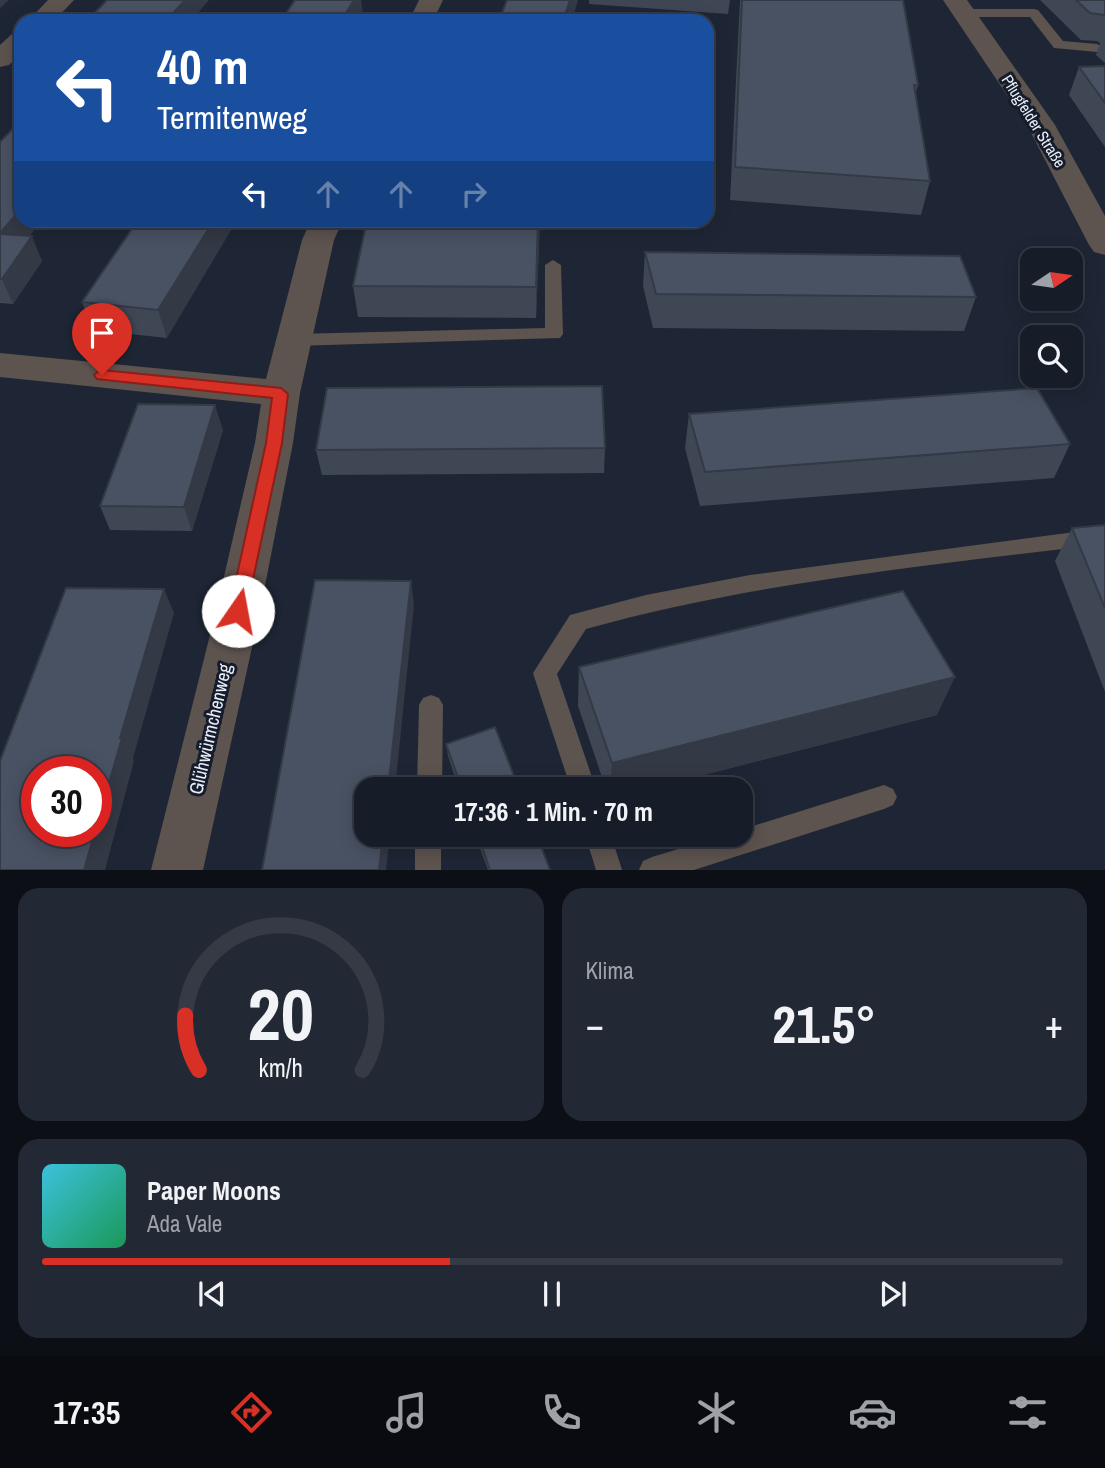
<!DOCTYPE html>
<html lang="de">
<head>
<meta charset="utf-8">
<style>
  :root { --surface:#161c28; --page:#232934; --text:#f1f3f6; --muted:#9ea1a8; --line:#353a45; --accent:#d93025 }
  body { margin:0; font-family:"Archivo Narrow",sans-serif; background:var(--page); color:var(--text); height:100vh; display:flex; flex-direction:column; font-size:26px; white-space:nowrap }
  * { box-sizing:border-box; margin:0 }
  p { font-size:23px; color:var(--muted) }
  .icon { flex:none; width:38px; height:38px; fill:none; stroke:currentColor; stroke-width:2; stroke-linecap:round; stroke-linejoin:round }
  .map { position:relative; height:870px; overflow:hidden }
  .panel { display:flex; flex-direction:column; gap:18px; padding:18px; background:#0c0f16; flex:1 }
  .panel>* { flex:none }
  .hud { position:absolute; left:14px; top:14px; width:700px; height:214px; border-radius:21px; box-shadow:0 4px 18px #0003,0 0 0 2px var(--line); background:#1a4fa0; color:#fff; overflow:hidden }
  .needle { width:46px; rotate:77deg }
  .buttons { position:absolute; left:1020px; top:248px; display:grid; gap:14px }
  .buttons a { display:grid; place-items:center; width:63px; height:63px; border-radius:14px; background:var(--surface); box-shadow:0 4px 18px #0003,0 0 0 2px var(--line); font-size:35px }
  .speed { position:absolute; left:21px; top:756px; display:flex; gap:14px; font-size:35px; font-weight:700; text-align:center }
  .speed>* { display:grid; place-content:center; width:91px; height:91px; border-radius:50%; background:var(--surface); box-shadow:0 4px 18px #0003,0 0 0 2px var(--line); line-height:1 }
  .speed .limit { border:10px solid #d22; background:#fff; color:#111 }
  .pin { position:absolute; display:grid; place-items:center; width:60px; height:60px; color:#fff; margin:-72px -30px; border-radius:50% 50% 50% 0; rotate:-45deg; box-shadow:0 0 7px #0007 }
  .pin .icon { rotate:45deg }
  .me { position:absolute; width:77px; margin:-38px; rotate:12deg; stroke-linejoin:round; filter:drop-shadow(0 0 5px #0008) }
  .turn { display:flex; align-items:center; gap:24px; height:147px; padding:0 28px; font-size:32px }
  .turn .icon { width:91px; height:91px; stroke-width:2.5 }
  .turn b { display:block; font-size:49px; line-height:60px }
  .lanes { display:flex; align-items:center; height:66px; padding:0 28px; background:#0003; justify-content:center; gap:35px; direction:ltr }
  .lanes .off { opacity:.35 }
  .big { font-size:52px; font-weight:800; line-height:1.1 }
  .panel .widget { flex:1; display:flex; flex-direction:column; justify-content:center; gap:10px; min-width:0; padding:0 24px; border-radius:21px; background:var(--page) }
  .panel .dial { align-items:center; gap:0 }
  .dial svg { height:182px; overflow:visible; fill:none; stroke:var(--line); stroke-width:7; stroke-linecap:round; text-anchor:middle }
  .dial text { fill:var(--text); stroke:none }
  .song { display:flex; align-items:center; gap:21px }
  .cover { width:84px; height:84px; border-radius:10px; background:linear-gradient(135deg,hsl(190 70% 55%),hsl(150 70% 35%)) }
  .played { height:7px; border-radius:4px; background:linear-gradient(90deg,var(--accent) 40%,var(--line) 40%) }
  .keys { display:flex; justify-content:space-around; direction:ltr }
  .heat { display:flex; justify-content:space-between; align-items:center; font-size:38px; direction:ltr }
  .panel .tiles { flex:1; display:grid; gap:18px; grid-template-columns:1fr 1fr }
  .widget:last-child { grid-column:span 2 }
  .trip { position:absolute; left:354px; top:777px; width:399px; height:70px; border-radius:21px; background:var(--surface); box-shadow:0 4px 18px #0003,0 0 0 2px var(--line); font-weight:800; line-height:70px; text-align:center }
  .dock { display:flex; height:112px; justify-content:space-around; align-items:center; background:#090b10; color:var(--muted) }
  .dock .icon { width:49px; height:49px }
  .dock .on { color:var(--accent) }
  .dock b { font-size:32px; color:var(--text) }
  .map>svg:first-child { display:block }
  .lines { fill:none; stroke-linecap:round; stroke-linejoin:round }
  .lane { fill:#5d534f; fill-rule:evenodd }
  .street { fill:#5d534f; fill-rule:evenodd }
  .wall { fill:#3f4755 }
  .shaded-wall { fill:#333945 }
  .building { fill:#495263; stroke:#333945; stroke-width:2 }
  .route { fill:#d93025; stroke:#8d1f18; stroke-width:2 }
  .labels { text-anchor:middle; stroke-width:6; stroke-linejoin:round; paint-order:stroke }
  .far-street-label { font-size:16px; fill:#e8edf7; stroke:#151c2b }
  .street-label { font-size:19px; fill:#e8edf7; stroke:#151c2b }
</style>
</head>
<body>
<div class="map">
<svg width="1105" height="870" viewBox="0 0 1105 870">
  <rect width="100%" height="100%" fill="#1e2635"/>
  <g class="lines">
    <g class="lane">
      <polygon points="1034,9 1038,10 1063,41 1097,44 1103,48 1097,52 1054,48 1030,17 964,17 958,13 964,9"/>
      <polygon points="553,260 561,265 563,334 560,338 294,346 285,340 294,334 545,328 545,265"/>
      <path d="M1105,528V544C935,564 750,583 586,629L557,674L596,789H571L533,673L570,615L646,595L750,575Z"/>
      <polygon points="431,695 439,698 443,705 442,789 417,789 419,705 423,698"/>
      <polygon points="884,785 893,789 897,797 893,805 884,809 694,870 639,870 643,861 652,857 724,835 740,835 740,830"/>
      <rect x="415" y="835" width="26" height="35"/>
      <polygon points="585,835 611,835 622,870 596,870"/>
    </g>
    <g class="street">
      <polygon points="48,0 74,0 54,21 28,21"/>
      <polygon points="419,0 443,0 433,21 409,21"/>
      <polygon points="943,0 967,0 1055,125 1105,216 1105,255 1094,252 1089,245 1027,125"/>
      <polygon points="21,31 21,53 9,65 0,67 0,45 12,34"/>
      <polygon points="311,220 343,220 334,240 300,393 293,443 260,611 203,870 151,870 216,611 255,443 261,404 0,377 0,353 266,379 302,240"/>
    </g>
  </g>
  <g class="wall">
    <polygon points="589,0 730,0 728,14 589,4"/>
    <polygon points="740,0 903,0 918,85 915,95 930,181 921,215 730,200"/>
    <polygon points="1040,0 1105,0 1105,63 1096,55 1100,43 1097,41 1081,40"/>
    <polygon points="1105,66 1105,147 1069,95 1079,67"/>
    <polygon points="0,142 21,220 42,220 29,236 42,261 13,304 0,303"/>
    <polygon points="138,220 167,338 93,330 82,302"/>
    <polygon points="367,220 540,220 536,318 358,317 353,286"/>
    <polygon points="645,252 976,297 964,331 653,328 643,286"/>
    <polygon points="689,414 1070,444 1054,478 700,506 685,448"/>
    <polygon points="223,430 192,531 110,530 100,506"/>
    <polygon points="605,448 604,473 322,475 316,450"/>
    <polygon points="1105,525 1105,692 1055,561 1072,528"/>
    <polygon points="579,667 937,715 649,789 606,789 578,706"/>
    <polygon points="446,744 519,789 459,789 448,756"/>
    <polygon points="475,835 537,835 550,870 488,870"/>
  </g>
  <g class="shaded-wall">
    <polygon points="0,0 9,0 0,8"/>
    <polygon points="185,0 209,0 191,21 166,21"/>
    <polygon points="354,0 361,0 363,14 359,21 341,21"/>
    <polygon points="570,0 578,0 572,21 563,21"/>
    <polygon points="21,209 21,220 42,220 10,259 0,236 0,233"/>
    <polygon points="214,220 237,220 167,338 158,310"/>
    <polygon points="538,220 540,220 536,318 536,287"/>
    <polygon points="32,236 42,261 13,304 2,279"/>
    <polygon points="215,405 223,430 192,531 184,507"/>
    <polygon points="411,581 414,605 395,789 388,789"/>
    <polygon points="164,589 174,613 133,758 134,761 105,870 84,870 96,831 120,738"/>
    <polygon points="955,677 937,715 649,789 610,789 612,763"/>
    <polygon points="383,835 390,835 386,870 379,870"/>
  </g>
  <g class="building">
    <polygon points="107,0 185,0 166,21 87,21"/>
    <polygon points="295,0 354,0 341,21 281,21"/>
    <polygon points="507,0 570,0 563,21 499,21"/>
    <polygon points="742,0 903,0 918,85 914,85 930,181 735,167"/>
    <polygon points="1076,0 1105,0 1105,15 1090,13"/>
    <polygon points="1105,66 1105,103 1079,67"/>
    <polygon points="21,120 21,209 0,233 0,142"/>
    <polygon points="138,220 214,220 158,310 82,302"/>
    <polygon points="367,220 538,220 536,287 353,286"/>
    <polygon points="0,234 32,236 2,279 0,279"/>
    <polygon points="645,252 960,256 976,297 656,294"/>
    <polygon points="602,386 605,448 316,450 327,388"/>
    <polygon points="1037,388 1070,444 705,472 689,414"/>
    <polygon points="138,404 215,405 184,507 100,506"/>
    <polygon points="1105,525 1105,608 1072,528"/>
    <polygon points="315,580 411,581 388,789 366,789 366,835 383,835 379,870 262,870"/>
    <polygon points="66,588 164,589 120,738 122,738 96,828 96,772 37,772 37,831 95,831 84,870 0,870 0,761"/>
    <polygon points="903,591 955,677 612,763 579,667"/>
    <polygon points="495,727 519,789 462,789 446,744"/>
    <polygon points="478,835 537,835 550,870 490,870"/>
  </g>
  <polygon class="route" points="102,370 281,388 288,394 282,443 245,617 238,619 232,617 229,611 266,443 272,398 97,379 94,375 97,372"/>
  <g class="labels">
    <g class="far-street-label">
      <text transform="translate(1034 121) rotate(58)" y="6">Pflugfelder Straße</text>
    </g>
    <g class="street-label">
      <text transform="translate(210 729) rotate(-77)" y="7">Glühwürmchenweg</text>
    </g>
  </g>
</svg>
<div class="buttons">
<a><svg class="needle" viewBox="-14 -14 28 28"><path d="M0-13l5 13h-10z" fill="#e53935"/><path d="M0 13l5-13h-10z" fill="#9ea1a8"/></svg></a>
<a><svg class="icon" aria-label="search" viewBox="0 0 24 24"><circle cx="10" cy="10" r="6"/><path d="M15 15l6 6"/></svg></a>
</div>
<div class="speed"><div class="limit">30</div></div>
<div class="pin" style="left:102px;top:375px;background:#d93025"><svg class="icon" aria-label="arrive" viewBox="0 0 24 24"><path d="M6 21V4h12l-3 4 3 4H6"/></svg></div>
<svg class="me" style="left:238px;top:611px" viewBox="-20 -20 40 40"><circle r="19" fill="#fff"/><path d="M0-13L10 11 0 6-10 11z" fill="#d93025"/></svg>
<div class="trip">17:36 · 1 Min. · 70 m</div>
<div class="hud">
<div class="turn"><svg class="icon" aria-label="left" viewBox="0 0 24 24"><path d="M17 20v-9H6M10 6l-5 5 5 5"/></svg><div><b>40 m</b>Termitenweg</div></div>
<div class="lanes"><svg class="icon" aria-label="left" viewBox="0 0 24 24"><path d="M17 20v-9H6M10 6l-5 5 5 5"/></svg><svg class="icon off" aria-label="ahead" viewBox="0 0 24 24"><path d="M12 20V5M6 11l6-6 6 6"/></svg><svg class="icon off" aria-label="ahead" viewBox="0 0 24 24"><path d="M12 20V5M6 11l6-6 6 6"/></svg><svg class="icon off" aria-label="right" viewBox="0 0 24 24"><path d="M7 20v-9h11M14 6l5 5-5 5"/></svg></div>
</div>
</div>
<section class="panel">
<div class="tiles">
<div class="widget dial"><svg viewBox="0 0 100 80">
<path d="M14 69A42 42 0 1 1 86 69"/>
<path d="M14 69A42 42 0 0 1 8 45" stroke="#d93025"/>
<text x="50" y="56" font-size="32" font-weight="700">20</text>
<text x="50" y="72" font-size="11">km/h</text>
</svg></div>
<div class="widget"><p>Klima</p>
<div class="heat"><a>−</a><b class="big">21.5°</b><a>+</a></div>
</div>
<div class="widget">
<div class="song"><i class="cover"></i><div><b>Paper Moons</b><p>Ada Vale</p></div></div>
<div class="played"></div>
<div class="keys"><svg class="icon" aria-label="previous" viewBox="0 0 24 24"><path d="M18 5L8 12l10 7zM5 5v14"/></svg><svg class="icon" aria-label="pause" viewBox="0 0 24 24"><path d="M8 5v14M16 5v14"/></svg><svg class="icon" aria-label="next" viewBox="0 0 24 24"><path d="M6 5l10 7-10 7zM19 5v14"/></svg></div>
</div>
</div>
</section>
<nav class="dock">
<b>17:35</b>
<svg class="icon on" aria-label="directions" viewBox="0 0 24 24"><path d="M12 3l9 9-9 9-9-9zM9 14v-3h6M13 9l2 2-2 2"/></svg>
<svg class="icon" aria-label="music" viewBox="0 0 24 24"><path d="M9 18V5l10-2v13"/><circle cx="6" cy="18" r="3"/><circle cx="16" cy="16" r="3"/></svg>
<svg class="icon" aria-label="phone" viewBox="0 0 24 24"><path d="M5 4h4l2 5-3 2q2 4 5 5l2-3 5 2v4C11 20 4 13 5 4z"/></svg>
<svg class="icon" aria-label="climate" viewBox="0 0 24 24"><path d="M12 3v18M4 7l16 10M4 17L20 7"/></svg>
<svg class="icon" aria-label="car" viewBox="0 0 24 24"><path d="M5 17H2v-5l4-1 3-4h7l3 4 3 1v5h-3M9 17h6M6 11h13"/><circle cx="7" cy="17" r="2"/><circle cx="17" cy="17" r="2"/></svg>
<svg class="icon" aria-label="filters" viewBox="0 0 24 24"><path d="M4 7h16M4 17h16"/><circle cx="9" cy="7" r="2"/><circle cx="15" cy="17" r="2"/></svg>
</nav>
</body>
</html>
